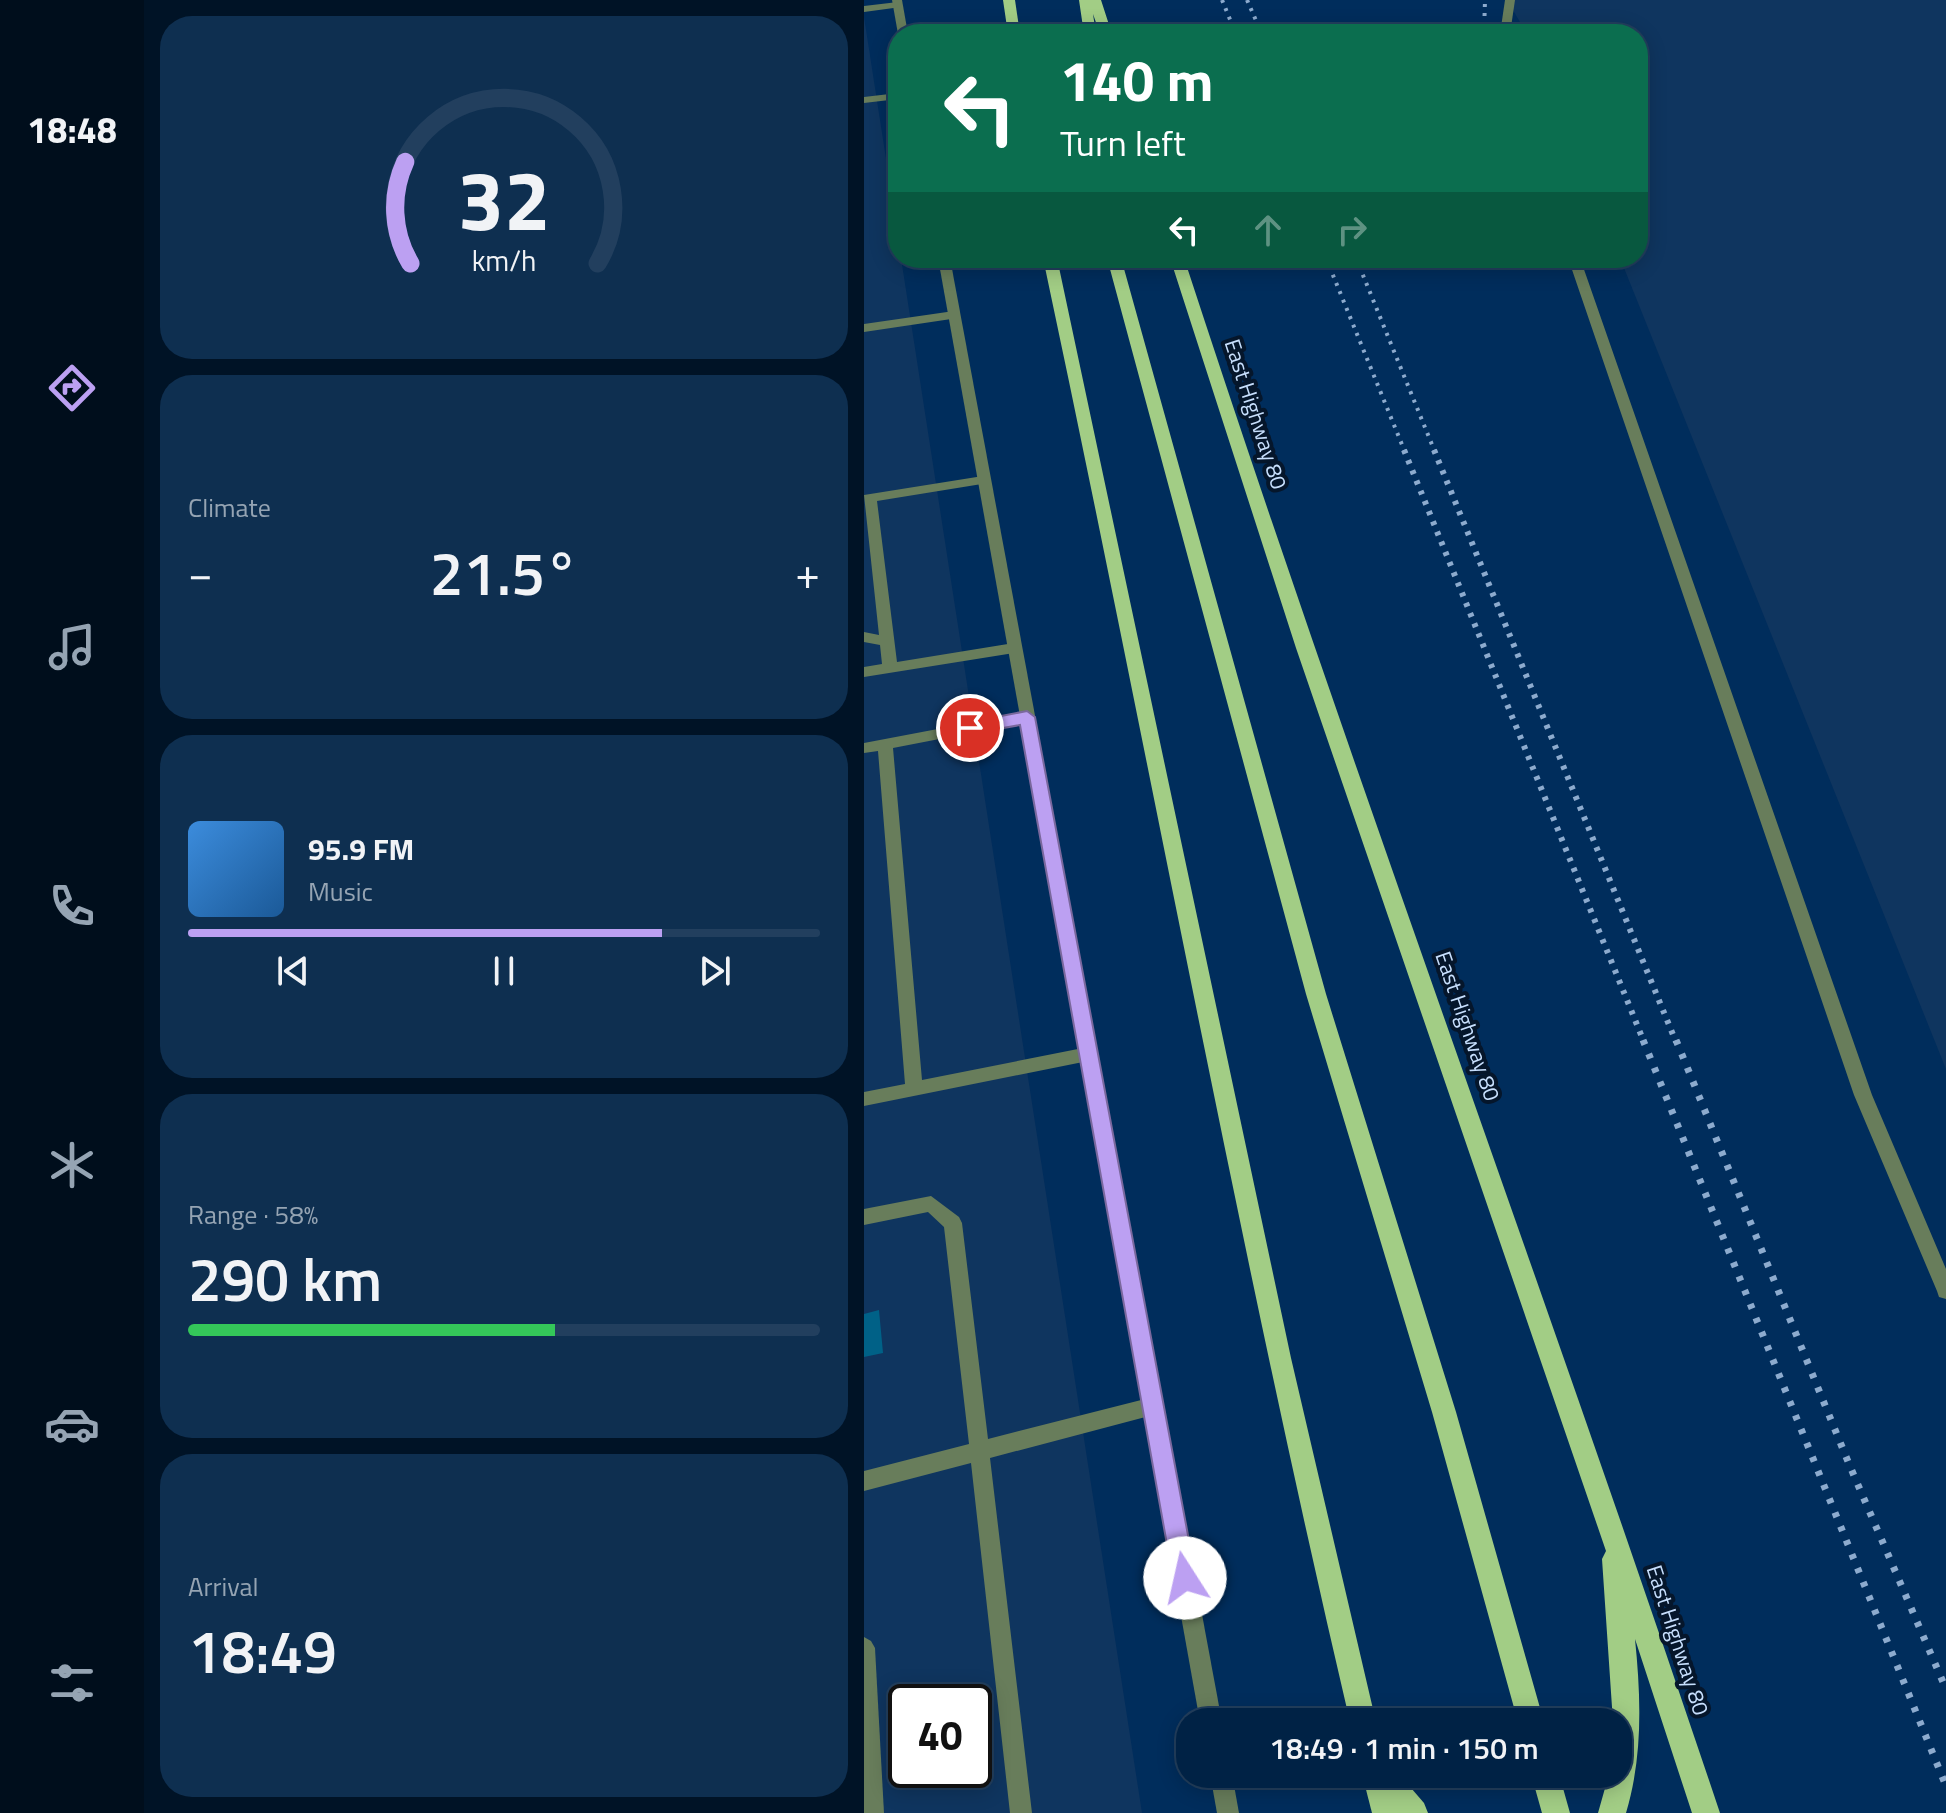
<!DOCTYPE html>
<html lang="en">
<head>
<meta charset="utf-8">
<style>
  :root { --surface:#002245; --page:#0e2f50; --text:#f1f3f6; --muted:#95a4b3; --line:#223f5e; --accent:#bca0f2 }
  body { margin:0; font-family:"Titillium Web",sans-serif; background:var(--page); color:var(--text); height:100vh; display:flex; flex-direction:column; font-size:30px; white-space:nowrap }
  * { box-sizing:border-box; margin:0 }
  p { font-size:26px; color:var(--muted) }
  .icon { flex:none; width:44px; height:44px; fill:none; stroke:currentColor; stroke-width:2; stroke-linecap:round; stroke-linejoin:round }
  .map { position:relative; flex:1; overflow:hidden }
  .details { display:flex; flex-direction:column; gap:16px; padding:16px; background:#001326; width:720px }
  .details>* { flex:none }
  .banner { position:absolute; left:24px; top:24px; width:760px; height:244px; border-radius:32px; box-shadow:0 4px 20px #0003,0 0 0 2px var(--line); background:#0b6e4f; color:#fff; overflow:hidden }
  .speed { position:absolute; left:24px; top:1684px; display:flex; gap:16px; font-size:40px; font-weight:700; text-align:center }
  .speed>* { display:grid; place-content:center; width:104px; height:104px; border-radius:50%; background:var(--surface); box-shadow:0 4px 20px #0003,0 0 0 2px var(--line); line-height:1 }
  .speed .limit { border:4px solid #111; border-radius:12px; background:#fff; color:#111 }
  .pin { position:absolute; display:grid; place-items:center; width:68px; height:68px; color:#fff; margin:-34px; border:4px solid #fff; border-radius:50%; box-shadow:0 2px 8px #0007 }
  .me { position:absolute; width:88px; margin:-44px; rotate:350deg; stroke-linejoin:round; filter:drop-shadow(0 0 6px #0008) }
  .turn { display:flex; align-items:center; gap:28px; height:168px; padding:0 40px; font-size:36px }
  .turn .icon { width:104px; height:104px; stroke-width:2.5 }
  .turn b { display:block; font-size:56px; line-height:68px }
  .lanes { display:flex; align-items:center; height:76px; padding:0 40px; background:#0003; justify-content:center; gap:40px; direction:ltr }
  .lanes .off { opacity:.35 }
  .big { font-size:60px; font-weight:600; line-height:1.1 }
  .details .widget { flex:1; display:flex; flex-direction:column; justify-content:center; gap:12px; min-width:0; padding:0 28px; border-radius:32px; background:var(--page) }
  .details .dial { align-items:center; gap:0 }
  .dial svg { height:208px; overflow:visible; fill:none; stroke:var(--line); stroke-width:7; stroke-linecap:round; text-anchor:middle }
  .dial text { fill:var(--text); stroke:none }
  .song { display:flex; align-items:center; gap:24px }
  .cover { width:96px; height:96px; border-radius:12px; background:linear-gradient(135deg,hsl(210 70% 55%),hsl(210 70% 35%)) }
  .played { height:8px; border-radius:4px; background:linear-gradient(90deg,var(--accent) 75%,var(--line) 75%) }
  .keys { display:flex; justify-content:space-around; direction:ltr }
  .heat { display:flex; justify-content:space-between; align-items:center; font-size:44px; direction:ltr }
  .charge { height:12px; border-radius:6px; background:linear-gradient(90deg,#34c759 58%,var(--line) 0) }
  .trip { position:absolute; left:312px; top:1708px; width:456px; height:80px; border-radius:32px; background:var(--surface); box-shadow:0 4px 20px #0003,0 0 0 2px var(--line); font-weight:600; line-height:80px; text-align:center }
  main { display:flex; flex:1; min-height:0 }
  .tab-bar { display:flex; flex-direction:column; width:144px; justify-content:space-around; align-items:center; background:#000e1c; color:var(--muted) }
  .tab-bar .icon { width:56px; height:56px }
  .tab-bar .on { color:var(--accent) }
  .tab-bar b { font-size:36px; color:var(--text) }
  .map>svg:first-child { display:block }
  .built { fill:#0f355f; fill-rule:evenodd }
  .building { fill:#006187 }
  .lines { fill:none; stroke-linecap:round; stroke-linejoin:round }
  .service { fill:#687d5b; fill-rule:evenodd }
  .minor { fill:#687d5b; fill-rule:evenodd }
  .tertiary { fill:#687d5b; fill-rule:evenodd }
  .primary { fill:#a2cd85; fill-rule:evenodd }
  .rail-far2 { stroke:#8dabce; stroke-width:4; stroke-dasharray:3 6; stroke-linecap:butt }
  .rail-far1 { stroke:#8dabce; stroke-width:6; stroke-dasharray:4 7; stroke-linecap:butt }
  .rail { stroke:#8dabce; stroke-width:7; stroke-dasharray:5 10; stroke-linecap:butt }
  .route { fill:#bca0f2; stroke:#7a689d; stroke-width:2 }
  .labels { text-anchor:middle; stroke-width:8; stroke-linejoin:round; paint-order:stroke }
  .street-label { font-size:22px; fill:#c7dffd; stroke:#05162b }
</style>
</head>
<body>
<main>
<nav class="tab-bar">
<b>18:48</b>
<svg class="icon on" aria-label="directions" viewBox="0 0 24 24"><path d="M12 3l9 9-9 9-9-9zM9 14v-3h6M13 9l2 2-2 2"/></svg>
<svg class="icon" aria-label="music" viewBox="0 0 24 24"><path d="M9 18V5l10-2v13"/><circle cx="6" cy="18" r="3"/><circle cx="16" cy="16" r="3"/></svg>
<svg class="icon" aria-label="phone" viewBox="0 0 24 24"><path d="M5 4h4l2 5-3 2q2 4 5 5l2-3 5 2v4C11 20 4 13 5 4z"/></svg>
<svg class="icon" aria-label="climate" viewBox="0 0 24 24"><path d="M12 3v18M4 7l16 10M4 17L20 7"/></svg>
<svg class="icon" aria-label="car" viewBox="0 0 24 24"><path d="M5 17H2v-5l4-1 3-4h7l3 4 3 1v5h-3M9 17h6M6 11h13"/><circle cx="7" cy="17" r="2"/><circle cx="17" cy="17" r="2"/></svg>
<svg class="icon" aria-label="filters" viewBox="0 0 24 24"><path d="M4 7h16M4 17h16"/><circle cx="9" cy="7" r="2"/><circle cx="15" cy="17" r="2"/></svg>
</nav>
<section class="details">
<div class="widget dial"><svg viewBox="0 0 100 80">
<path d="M14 69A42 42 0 1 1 86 69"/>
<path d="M14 69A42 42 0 0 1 12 30" stroke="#bca0f2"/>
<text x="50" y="56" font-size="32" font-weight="700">32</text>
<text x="50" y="72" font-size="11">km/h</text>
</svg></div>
<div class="widget"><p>Climate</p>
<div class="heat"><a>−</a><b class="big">21.5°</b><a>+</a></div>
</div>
<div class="widget">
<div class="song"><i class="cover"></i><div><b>95.9 FM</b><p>Music</p></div></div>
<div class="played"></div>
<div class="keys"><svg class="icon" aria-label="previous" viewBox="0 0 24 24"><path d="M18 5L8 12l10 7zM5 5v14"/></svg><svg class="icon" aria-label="pause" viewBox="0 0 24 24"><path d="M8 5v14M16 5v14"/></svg><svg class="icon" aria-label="next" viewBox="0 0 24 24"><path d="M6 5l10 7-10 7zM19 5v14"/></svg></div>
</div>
<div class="widget"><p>Range · 58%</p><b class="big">290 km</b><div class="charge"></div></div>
<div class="widget"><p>Arrival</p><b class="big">18:49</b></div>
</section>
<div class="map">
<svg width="1082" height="1813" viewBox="0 0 1082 1813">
  <rect width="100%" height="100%" fill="#002d5c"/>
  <g class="built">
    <polygon points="643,0 1082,0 1082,1069 756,258 774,258 774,34 663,34"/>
    <path d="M0,17L34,236V258H37L278,1813H0ZM42,1702H110V1770H42Z"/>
  </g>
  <polygon class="building" points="15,1310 19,1353 0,1357 0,1314"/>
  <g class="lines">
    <g class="service">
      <polygon points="641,0 651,0 646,34 636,34"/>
      <polygon points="34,2 37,3 37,7 0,12 0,6"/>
      <polygon points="704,258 716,258 1008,1095 1082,1269 1082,1299 1075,1297 1073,1291 990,1095"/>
      <polygon points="90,311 96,315 94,318 0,332 0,324"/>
      <polygon points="119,476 126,480 124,483 13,501 33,662 150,643 157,648 150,653 0,677 0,667 18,664 16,645 0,642 0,632 15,635 0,495"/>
      <polygon points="163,712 170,717 168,721 29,748 58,1080 224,1047 230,1049 232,1054 230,1059 224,1061 0,1106 0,1092 41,1084 14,751 0,753 0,743"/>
      <polygon points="67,1196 95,1217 98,1223 124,1439 289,1397 296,1400 299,1406 296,1412 289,1415 126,1458 168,1813 146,1813 107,1463 0,1491 0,1471 105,1444 80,1227 64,1212 0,1225 0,1209"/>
      <polygon points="0,1637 7,1641 11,1648 20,1813 0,1813"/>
    </g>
    <polygon class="minor" points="34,93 34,99 0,103 0,97"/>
    <g class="tertiary">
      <polygon points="28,0 38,0 44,34 34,34"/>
      <polygon points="74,258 86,258 358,1722 336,1722"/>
      <polygon points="346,1774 368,1774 375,1813 353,1813"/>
    </g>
    <g class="primary">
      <polygon points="139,0 151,0 156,34 144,34"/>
      <polygon points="215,0 237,0 248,34 236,34 229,14 232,34 220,34"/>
      <path d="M179,258H193L427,1358L512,1722H486C372,1236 283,746 179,258Z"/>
      <polygon points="243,258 257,258 462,994 592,1412 680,1722 654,1722 568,1412 442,994"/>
      <path d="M306,258H320C490,779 682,1293 856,1813H828L771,1639C777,1698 779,1756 762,1813H734L745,1774H754V1722H749L738,1559L742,1551L432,648Z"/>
      <polygon points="498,1774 535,1774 560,1803 564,1813 508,1813"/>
      <polygon points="667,1774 695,1774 706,1813 678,1813"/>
    </g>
    <g class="rail-far2">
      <polyline points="358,0 372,34"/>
      <polyline points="383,0 398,34"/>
      <polyline points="620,34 621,0"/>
      <polyline points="462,258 541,452"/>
      <polyline points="492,258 571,452"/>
    </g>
    <g class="rail-far1">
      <polyline points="540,450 780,1042"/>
      <polyline points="570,450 812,1042"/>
    </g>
    <g class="rail">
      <polyline points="779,1040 1082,1786"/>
      <polyline points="812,1040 985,1464 1082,1689"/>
    </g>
  </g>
  <polygon class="route" points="163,711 171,717 332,1578 329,1587 321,1590 312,1587 309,1578 156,725 106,734 97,728 106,722"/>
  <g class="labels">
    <g class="street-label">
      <text transform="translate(392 414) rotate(72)" y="8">East Highway 80</text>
      <text transform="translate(604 1026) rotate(71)" y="8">East Highway 80</text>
      <text transform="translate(814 1640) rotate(72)" y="8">East Highway 80</text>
    </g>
  </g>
</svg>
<div class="speed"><div class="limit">40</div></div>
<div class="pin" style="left:106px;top:728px;background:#d93025"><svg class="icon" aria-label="arrive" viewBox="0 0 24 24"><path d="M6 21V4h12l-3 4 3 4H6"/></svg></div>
<svg class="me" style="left:321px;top:1578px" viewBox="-20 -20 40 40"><circle r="19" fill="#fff"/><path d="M0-13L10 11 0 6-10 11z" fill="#bca0f2"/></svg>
<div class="trip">18:49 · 1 min · 150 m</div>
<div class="banner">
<div class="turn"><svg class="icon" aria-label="left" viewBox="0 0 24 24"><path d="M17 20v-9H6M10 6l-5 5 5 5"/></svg><div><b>140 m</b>Turn left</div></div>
<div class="lanes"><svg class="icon" aria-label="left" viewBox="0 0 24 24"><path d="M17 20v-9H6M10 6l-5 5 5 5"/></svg><svg class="icon off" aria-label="ahead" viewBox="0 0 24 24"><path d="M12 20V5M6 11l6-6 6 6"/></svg><svg class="icon off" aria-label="right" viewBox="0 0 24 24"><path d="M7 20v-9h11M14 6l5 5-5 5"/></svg></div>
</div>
</div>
</main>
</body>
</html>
